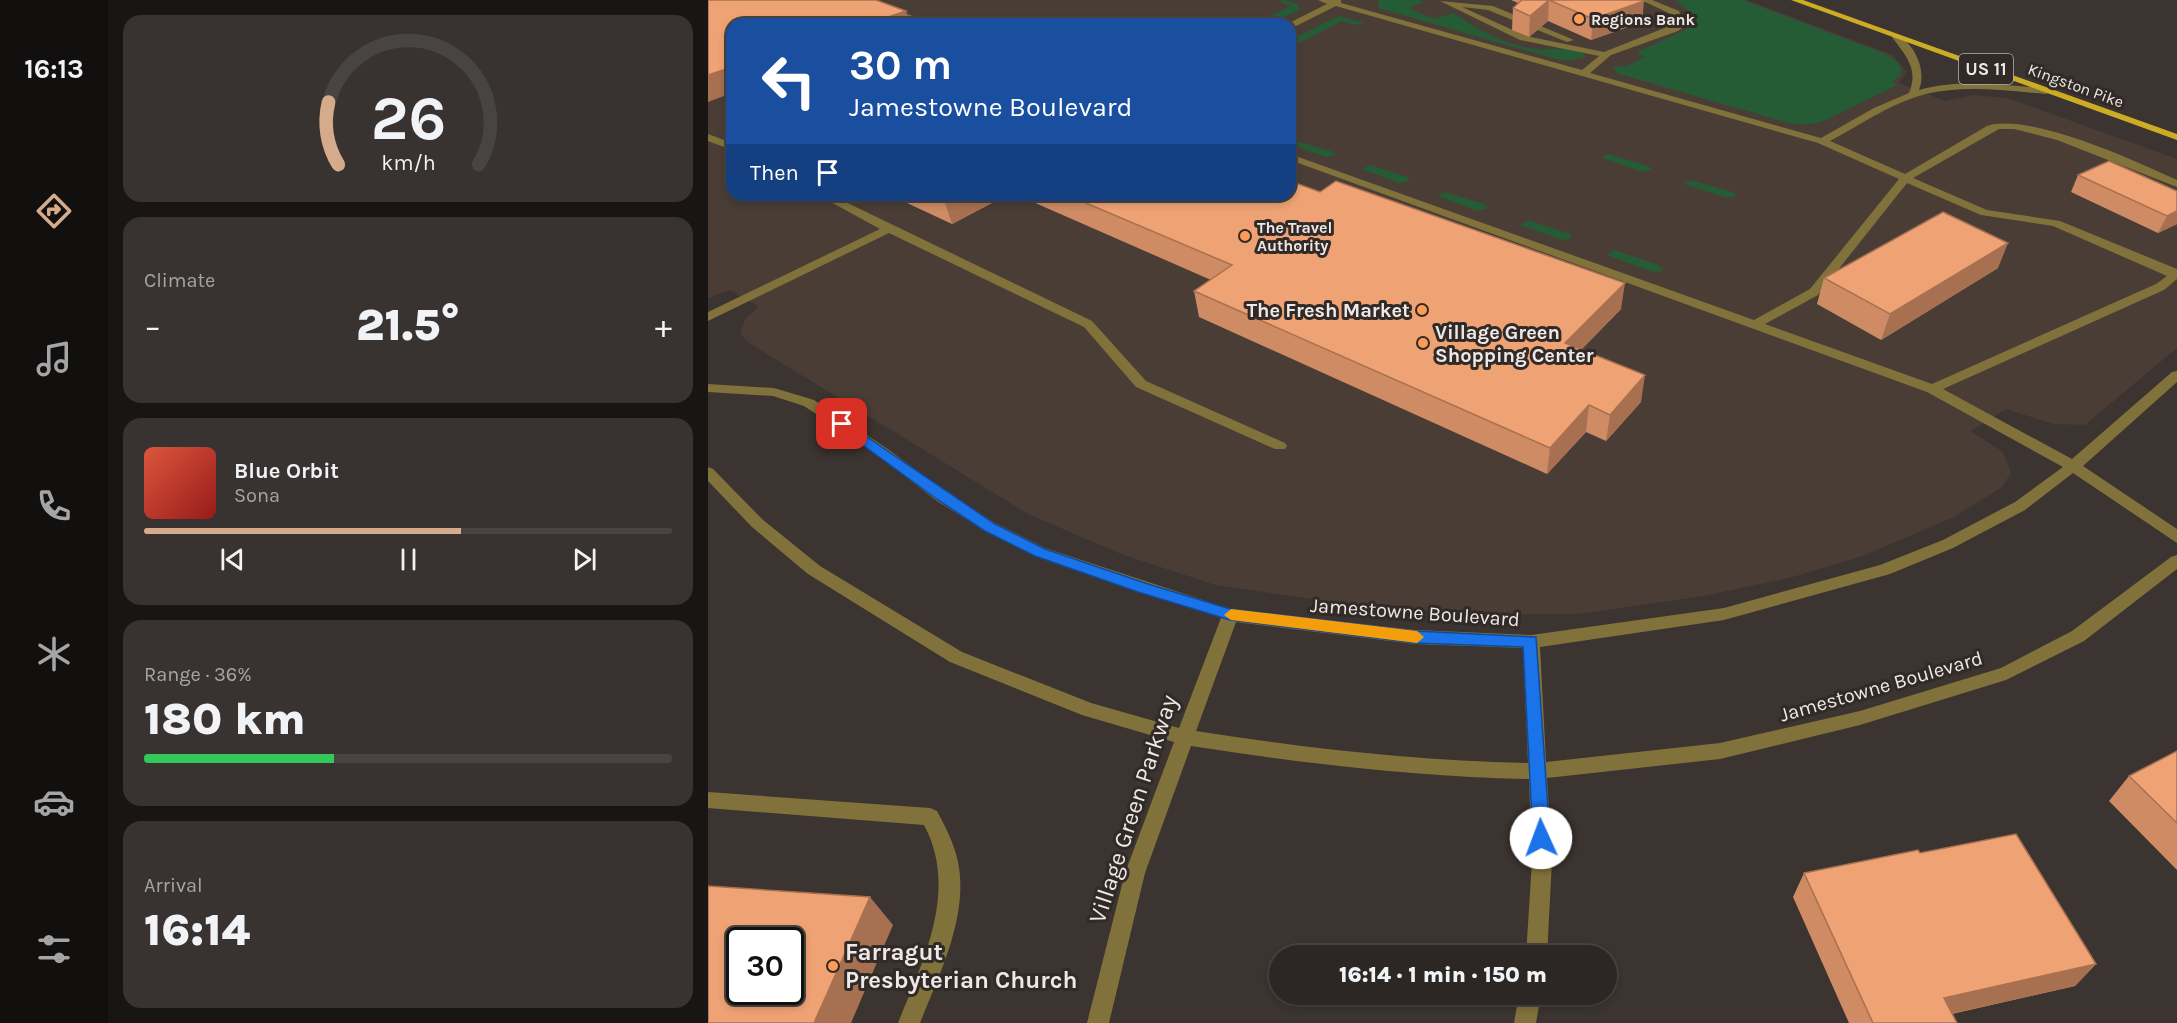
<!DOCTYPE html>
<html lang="en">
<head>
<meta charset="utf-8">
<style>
  :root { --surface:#2c2724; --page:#383331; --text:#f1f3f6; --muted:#a6a5a6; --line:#484441; --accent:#d6ab8b }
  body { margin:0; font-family:Karla,sans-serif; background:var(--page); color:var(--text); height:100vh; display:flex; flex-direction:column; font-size:22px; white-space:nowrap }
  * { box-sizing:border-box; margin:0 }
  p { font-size:20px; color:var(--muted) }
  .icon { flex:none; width:33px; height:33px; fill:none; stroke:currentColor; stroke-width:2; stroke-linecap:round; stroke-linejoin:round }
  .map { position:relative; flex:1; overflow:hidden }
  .side { display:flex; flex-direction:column; gap:15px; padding:15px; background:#181514; width:600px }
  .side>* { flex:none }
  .top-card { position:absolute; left:18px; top:18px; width:570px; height:183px; border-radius:18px; box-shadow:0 3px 9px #0003,0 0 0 2px var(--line); background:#1a4fa0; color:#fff; overflow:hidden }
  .speed { position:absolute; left:18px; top:927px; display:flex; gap:12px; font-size:30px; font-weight:700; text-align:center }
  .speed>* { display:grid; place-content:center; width:78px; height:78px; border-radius:50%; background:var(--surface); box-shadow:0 3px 9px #0003,0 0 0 2px var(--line); line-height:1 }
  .speed .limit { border:3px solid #111; border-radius:9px; background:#fff; color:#111 }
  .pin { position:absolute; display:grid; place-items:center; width:51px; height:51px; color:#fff; margin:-26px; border-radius:12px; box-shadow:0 3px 9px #0006 }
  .me { position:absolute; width:66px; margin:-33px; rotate:358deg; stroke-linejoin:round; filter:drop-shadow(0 0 4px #0008) }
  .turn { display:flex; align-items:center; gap:21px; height:126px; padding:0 24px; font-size:27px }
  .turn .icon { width:78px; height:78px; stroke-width:2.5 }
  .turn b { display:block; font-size:42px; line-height:51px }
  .then { display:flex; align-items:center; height:57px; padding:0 24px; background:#0003; gap:12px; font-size:22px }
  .big { font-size:45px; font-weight:800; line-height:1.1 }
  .side .widget { flex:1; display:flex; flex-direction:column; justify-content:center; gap:9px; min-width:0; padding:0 21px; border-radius:18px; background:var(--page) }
  .side .dial { align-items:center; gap:0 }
  .dial svg { height:156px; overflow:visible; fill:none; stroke:var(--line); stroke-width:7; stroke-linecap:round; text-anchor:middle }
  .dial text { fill:var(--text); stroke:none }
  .song { display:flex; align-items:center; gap:18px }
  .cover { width:72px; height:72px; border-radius:9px; background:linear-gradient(135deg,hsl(10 70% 55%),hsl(0 70% 35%)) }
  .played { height:6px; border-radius:3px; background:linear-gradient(90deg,var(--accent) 60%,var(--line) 60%) }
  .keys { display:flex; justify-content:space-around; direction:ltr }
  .heat { display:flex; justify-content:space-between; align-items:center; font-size:33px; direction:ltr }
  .charge { height:9px; border-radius:4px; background:linear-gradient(90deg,#34c759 36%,var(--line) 0) }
  .trip { position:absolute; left:561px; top:945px; width:348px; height:60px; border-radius:30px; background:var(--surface); box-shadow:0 3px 9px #0003,0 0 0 2px var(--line); font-weight:800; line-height:60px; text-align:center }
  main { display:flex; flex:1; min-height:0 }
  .tab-bar { display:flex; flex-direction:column; width:108px; justify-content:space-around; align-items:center; background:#12100e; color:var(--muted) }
  .tab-bar .icon { width:42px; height:42px }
  .tab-bar .active { color:var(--accent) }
  .tab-bar b { font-size:27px; color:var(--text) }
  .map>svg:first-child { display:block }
  .built { fill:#493d36; fill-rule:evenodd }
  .green { fill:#265c35 }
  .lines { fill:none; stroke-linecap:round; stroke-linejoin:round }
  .minor { fill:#81723b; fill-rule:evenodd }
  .major { fill:#cdac25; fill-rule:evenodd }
  .wall { fill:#ce8b64 }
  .shaded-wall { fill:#a77151 }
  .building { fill:#efa274; stroke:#a77151; stroke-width:1.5; fill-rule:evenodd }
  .route { fill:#1a73e8; stroke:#114b97; stroke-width:1.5 }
  .slow { fill:#f59e0b }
  .poi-dot { fill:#fd9c56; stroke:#312a26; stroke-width:2 }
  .labels { text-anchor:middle; stroke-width:6; stroke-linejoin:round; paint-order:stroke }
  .far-poi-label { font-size:16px; font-weight:bold; fill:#eee9e7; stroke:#312a26; text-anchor:start }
  .far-street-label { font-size:16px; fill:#eee9e7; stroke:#312a26 }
  .shield { fill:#312a26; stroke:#b5b0ad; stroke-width:1.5 }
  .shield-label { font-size:18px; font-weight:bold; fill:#eee9e7 }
  .poi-label { font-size:20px; font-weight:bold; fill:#eee9e7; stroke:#312a26; text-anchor:end }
  .street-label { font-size:20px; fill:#eee9e7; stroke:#312a26 }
  .near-street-label { font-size:24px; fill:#eee9e7; stroke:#312a26 }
  .near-poi-label { font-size:24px; font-weight:bold; fill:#eee9e7; stroke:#312a26; text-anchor:start }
</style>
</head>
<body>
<main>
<nav class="tab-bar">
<b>16:13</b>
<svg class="icon active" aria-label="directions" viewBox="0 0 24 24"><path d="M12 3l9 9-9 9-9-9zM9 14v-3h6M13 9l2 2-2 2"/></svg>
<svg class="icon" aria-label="music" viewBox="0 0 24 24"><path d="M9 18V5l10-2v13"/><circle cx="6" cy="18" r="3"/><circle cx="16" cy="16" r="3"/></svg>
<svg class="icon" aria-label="phone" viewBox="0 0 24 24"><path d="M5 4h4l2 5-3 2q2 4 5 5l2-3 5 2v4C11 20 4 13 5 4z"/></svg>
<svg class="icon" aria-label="climate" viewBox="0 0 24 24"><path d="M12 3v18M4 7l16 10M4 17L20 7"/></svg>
<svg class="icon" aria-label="car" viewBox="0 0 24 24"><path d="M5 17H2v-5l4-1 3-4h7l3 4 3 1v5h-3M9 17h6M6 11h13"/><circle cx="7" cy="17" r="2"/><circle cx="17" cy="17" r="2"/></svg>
<svg class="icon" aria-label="filters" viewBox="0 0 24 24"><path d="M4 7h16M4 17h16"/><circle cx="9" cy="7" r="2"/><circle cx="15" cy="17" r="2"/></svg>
</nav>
<section class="side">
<div class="widget dial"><svg viewBox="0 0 100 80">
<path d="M14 69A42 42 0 1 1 86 69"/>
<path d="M14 69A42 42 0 0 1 9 37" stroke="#d6ab8b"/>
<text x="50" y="56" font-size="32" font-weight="700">26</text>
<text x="50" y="72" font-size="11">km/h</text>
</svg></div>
<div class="widget"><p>Climate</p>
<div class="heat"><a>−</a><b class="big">21.5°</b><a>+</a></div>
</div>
<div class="widget">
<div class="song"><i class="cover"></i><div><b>Blue Orbit</b><p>Sona</p></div></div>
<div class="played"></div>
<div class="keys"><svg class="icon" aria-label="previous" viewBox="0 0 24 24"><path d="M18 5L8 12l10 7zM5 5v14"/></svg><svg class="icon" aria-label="pause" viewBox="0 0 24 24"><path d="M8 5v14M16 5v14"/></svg><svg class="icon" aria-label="next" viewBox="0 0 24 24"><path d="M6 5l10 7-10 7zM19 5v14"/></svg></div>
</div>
<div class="widget"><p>Range · 36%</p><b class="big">180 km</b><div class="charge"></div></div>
<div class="widget"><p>Arrival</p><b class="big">16:14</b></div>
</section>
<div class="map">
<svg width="1469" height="1023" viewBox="0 0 1469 1023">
  <rect width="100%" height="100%" fill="#3b3430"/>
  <path class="built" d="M0,0H1039L1185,55L1199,72L1191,83L1237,101L1265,95L1300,98L1469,159V348L1377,425L1345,424L1298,409L1263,431L1295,452L1303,473L1294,487L1246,517L1155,556L1085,577L996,596L871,614H751L604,599L507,585L413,554L322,515L41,343L32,334L37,319L51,307L22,290L0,298ZM24,24H582V195H24Z"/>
  <g class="green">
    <polygon points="576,0 589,4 592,9 564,24 546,24 583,6 571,2"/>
    <path d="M670,0H713L714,3L701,8L726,19L746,13C772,31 796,45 828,49C843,51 868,44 878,57L861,61L848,59L677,10L671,8Z"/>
    <path d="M967,0H1035L1175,53C1185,59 1195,62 1193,75L1184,82L1189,85L1122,118C1108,125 1096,125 1081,123L908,73L905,67L919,66L937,57L931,54V51L990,24L987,16Z"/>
    <polygon points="631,16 657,23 647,25 634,21 582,48 582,40"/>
    <polygon points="587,141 626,152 628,155 618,157 586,146 584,143"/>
    <polygon points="900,154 940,166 944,169 934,172 894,158"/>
    <polygon points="662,165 699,177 702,181 691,183 654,169"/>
    <polygon points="982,180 1025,192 1029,196 1019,198 976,184"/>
    <polygon points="737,192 776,204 780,208 769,211 730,196"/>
    <polygon points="820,220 862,234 865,238 855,240 812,225"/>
    <polygon points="906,250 951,265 955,271 945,272 899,255"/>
  </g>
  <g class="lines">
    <g class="minor">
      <polygon points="152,0 164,0 225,24 213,24"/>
      <path d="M610,0H633V3L874,70L891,56L812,40L732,1L785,6L866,40L859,42L780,10L754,7L818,36L896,52L969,23L965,15L933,0H944L971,11L977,26L970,31L903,55L882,73L1113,138L1166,108L1201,93C1211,69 1198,56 1184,37L1188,34C1207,44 1219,70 1211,90C1252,78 1296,86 1338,88L1343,91L1338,94C1300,91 1260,85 1222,93C1186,101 1154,124 1122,141L1197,174L1279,126C1322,112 1428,161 1469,180V187L1349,140L1306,129H1291L1205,178L1279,210L1352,221L1469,269V279L1456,290L1235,389L1364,459L1464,372L1469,371V382L1375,466L1469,529V543L1365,473L1317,510L1245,548L1182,574L1016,620L832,647L838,762L1012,743L1152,711L1293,668L1364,631L1463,557L1469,555V569L1376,641L1298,680L1152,725L1012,759L839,778L844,861L839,956H818L824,861L821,779C708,777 594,763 483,746L437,873L401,1023H379L417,873L466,742L374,715L242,662L100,574L44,527L0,481V467L5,469L54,519L112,566L254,652L383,703L471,728L513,618L327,556L277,531L229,501L171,456L96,406L65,396L0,392V384L66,388L106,400L181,450L239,493L287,523L337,548L522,609L707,630L823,635L1016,608L1172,565L1235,540L1307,502L1355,467L1219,392L582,160V154L1046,320L1102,289L1191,179L1110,143L628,6L582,29V24H579L619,4ZM1199,183L1273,215L1345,226L1459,276L1448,284L1224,384L1057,324L1110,295ZM528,622L707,644L815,648L820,763C709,761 598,748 488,731Z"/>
      <polygon points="0,134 24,143 24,150 0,141"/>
      <polygon points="110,195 123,195 384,321 438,381 577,443 579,446 577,449 567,449 428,387 376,327 181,233 0,321 0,312 172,229"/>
      <path d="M0,792L222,808L229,811C238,828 246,843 250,862C261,916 231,975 212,1023H190C215,961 251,890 216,825L0,808Z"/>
      <polygon points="811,994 833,994 828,1023 806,1023"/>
    </g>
    <polygon class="major" points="1083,0 1095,0 1469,134 1469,140"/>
  </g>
  <g class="wall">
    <polygon points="803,0 935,0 934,22 883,40 840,21 821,37 804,30 805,8 810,3"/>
    <polygon points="1370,175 1469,191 1469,224 1450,233 1363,192"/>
    <polygon points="183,195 299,195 244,224 184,196"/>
    <polygon points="309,195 582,195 913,309 873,350 933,402 898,441 878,432 839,474 491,317 486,291 503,280"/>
    <polygon points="1290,268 1173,340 1109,304 1116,278"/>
    <polygon points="1469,751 1469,870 1401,801 1421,776"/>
    <polygon points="1212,853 1388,964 1367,986 1244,1014 1249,1023 1141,1023 1085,897 1096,873"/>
  </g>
  <g class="shaded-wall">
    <polygon points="841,0 840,21 821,37 822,16"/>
    <polygon points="936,1 934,22 883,40 885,19"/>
    <polygon points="198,11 202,24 183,24 180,17"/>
    <polygon points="24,67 24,93 0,102 0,75"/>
    <polygon points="244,195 299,195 244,224 236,200"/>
    <polygon points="1469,211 1469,224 1450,233 1459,216"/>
    <polygon points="1300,243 1290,268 1173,340 1182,314"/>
    <polygon points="917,283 913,309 854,369 857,343"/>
    <polygon points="937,375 933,402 898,441 902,415"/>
    <polygon points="881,405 878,432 839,474 842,448"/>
    <polygon points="162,897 185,925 143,1023 106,1023"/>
    <polygon points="1388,964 1367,986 1219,1019 1236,998"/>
  </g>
  <g class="building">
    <polygon points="0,0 168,0 198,11 180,17 199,24 24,24 24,67 0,75"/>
    <polygon points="814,0 841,0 822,16 805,8"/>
    <polygon points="841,0 935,0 936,1 885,19"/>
    <polygon points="1401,161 1469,191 1469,211 1459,216 1370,175"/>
    <polygon points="582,181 612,192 628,181 917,283 857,343 937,375 902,415 881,405 842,448 486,291 524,265 359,195 582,195"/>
    <polygon points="225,195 244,195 236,200"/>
    <polygon points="1235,212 1300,243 1182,314 1116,278"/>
    <polygon points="1469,751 1469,823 1421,776"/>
    <polygon points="1308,834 1388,964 1236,998 1249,1023 1165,1023 1096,873 1210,850 1212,853"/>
    <path d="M0,886L162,897L106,1023H0ZM32,940H82V992H32Z"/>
  </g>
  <polygon class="route" points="134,420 287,524 337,549 440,584 522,609 707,631 828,637 842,838 840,844 833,846 827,844 825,838 815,647 707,643 522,620 430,592 327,556 277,531 230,500 130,427 128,424"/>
  <polygon class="slow" points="523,609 709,631 716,637 709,643 523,620 516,615"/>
  <g class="poi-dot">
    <circle cx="871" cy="19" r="6"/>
    <circle cx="537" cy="236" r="6"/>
    <circle cx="714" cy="310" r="6"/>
    <circle cx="715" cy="343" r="6"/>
    <circle cx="125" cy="966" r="6"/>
  </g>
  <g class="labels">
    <g class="far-poi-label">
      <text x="883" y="25">Regions Bank</text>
      <text x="549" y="233">The Travel<tspan x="549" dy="18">Authority</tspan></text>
    </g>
    <g class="far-street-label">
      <text transform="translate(1368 85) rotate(20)" y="6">Kingston Pike</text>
    </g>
    <rect class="shield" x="1251" y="54" width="54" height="30" rx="4.5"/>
    <g class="shield-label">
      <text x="1278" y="75">US 11</text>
    </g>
    <g class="poi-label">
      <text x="702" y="317">The Fresh Market</text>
      <text x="727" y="339" text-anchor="start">Village Green<tspan x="727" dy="23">Shopping Center</tspan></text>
    </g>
    <g class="street-label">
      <text transform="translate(707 612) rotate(4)" y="7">Jamestowne Boulevard</text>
      <text transform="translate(1173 686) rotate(-16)" y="7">Jamestowne Boulevard</text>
    </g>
    <g class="near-street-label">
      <text transform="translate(425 809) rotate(-72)" y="8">Village Green Parkway</text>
    </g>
    <g class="near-poi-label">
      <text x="137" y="960">Farragut<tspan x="137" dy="28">Presbyterian Church</tspan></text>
    </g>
  </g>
</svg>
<div class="speed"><div class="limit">30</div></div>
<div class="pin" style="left:134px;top:424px;background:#d93025"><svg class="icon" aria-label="arrive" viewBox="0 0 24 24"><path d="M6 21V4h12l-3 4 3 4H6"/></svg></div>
<svg class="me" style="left:833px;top:838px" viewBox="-20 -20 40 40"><circle r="19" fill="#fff"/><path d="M0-13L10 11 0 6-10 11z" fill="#1a73e8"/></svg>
<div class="trip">16:14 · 1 min · 150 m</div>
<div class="top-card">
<div class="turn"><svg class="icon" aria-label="left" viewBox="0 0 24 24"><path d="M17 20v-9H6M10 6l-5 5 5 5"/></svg><div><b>30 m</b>Jamestowne Boulevard</div></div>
<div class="then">Then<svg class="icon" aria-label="arrive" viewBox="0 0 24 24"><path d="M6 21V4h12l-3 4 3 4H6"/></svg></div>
</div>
</div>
</main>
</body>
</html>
